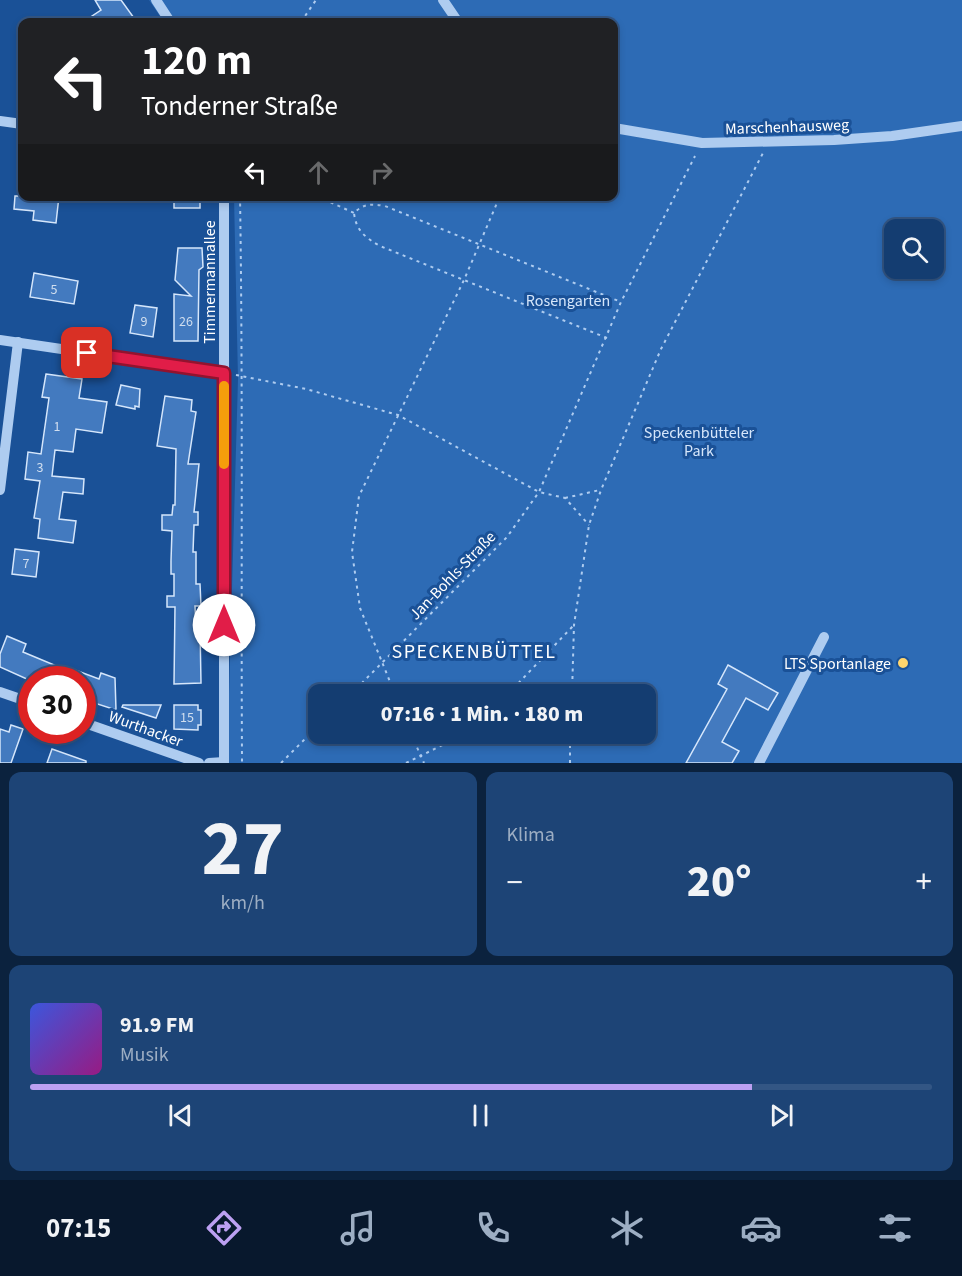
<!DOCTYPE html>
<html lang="de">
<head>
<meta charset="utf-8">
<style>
  :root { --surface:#143d71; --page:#1d4476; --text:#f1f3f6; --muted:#9daec3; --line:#335684; --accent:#bca0f2 }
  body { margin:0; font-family:"Source Sans 3",sans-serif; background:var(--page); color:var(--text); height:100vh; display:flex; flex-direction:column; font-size:22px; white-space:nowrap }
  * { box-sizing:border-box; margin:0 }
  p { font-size:20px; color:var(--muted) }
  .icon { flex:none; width:33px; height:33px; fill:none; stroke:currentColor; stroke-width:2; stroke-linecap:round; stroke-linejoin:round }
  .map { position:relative; height:763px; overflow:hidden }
  .sheet { display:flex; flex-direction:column; gap:9px; padding:9px; background:#0b223e; flex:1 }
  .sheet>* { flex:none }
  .guide { position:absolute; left:18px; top:18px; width:600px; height:183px; border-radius:12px; box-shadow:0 3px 9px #0003,0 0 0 2px var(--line); background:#202124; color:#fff; overflow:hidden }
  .fabs { position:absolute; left:884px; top:219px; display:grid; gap:12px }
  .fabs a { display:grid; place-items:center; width:60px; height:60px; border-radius:12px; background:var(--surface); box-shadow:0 3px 9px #0003,0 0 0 2px var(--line); font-size:30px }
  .speed { position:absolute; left:18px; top:666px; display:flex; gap:12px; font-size:30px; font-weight:700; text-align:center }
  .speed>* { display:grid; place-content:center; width:78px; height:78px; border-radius:50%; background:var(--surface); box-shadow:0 3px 9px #0003,0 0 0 2px var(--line); line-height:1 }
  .speed .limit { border:9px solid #d22; background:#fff; color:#111 }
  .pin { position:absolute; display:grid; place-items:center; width:51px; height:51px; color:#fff; margin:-26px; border-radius:12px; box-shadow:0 3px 9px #0006 }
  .me { position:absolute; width:66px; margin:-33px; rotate:0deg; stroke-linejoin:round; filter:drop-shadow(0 0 4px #0008) }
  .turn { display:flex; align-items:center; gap:21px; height:126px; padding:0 24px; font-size:27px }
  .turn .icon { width:78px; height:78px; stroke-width:2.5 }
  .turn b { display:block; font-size:42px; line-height:51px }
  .lanes { display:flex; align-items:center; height:57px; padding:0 24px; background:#0003; justify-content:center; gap:30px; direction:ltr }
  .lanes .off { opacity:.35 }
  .big { font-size:45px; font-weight:800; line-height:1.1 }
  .sheet .card { flex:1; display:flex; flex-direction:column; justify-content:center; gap:9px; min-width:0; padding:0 21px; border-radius:12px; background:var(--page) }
  .sheet .dial { align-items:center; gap:0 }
  .dial b { font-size:78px; line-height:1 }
  .song { display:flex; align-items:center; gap:18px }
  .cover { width:72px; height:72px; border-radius:9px; background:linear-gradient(135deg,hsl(230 70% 55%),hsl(310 70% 35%)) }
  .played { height:6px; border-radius:3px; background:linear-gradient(90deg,var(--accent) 80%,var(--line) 80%) }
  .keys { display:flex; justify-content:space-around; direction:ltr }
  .heat { display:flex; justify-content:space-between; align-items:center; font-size:33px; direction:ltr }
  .sheet .tiles { flex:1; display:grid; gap:9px; grid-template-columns:1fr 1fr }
  .card:last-child { grid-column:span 2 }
  .trip { position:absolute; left:308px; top:684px; width:348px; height:60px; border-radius:12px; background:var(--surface); box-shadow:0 3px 9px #0003,0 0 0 2px var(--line); font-weight:800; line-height:60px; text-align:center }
  .dock { display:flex; height:96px; justify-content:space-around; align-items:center; background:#08182d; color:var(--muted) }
  .dock .icon { width:42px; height:42px }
  .dock .active { color:var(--accent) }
  .dock b { font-size:27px; color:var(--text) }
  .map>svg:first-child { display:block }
  .green { fill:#2d6bb5; fill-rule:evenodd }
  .building { fill:#437abf; stroke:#d5e6fb; stroke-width:1.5 }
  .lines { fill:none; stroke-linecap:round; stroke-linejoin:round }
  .path { stroke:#aeccf0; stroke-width:2; stroke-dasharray:3 4.5; stroke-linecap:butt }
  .minor { stroke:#aeccf0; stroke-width:10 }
  .route-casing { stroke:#92132f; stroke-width:15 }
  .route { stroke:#e11d48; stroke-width:10 }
  .slow { stroke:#f59e0b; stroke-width:10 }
  .poi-dot { fill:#ffd56d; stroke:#1a5197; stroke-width:2 }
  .labels { text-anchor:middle; stroke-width:6; stroke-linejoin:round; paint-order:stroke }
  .number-label { font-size:14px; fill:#d0deef }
  .street-label { font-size:16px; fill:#fff; stroke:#1a5197 }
  .park-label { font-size:16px; fill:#d5e6fb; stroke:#1a5197 }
  .poi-label { font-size:16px; fill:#fff; stroke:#1a5197; text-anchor:end }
  .quarter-label { font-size:20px; letter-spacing:1.5px; fill:#fff; stroke:#1a5197 }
</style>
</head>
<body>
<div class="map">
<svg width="962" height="763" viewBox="0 0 962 763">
  <rect width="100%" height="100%" fill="#1a5197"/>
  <path class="green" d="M149,0H962V763H227L238,379L234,197L614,196V22H164ZM894,230H933V268H894ZM318,694H645V734H318Z"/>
  <g class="building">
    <polygon points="95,0 121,0 134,18 128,22 83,22 101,10"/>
    <polygon points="15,196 59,196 56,223 33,220 34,211 14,209"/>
    <rect x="174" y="196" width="26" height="12"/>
    <polygon points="178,248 202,248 203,267 199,270 198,341 174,341 174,294 191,296 175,280"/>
    <polygon points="34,273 78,281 74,304 30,297"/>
    <polygon points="135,305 157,308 153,337 130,333"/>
    <polygon points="46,374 82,379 79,398 107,402 102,433 76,429 73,452 55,450 52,476 84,479 83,494 63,492 59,519 76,521 73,543 38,538 40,519 34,518 40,481 25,479 28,452 41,454 49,398 42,397"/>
    <polygon points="121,385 140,389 139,407 135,406 135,409 116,405"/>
    <polygon points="165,396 192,400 191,411 196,412 188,464 199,464 194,512 198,512 198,525 194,525 193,552 196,552 196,584 200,584 201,606 195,606 196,628 200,628 201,683 174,684 175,607 167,607 167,596 174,596 174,574 171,574 171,561 172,531 162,530 162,515 172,515 173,505 175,505 176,449 157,446"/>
    <polygon points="15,549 39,552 36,577 12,574"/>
    <polygon points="7,636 26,644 23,652 66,670 67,667 99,679 101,673 115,678 116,710 82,699 82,680 29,680 0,667 0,654"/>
    <polygon points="728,665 778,693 768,710 746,698 722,742 739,751 732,763 686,763 727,689 718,684"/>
    <polygon points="123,705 161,705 156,718 122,707"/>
    <polygon points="174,705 198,705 198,710 201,710 201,725 198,725 198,730 174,729"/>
    <polygon points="11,725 23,729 11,763 0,763 0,729 9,732"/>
    <polygon points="52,749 86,761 86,763 47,763"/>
  </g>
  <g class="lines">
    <g class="path">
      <polyline points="301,22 316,0"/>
      <path d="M240,196C243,385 241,574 242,763"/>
      <polyline points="317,196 354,213"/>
      <path d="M607,338L380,246C366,238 356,231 354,213C364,203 372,204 385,206L621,302"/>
      <polyline points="236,375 306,389 398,415 539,492 565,498 589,525"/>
      <polyline points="565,498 600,490"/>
      <polyline points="351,694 507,537 539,492 621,302 695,156"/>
      <polyline points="395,694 360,608 352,552 359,496 464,280 500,196"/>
      <polyline points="508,694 574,625"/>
      <polyline points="572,694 574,625 589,525 601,490 661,349 763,153"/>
      <polyline points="411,734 424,763"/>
      <polyline points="281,763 318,726"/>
      <polyline points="406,763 465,734"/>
      <polyline points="570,763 570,734"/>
    </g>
    <g class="minor">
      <polyline points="156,0 169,20"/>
      <polyline points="443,0 458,22"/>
      <polyline points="0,121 22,124"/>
      <polyline points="614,128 702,143 834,140 892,136 962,126"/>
      <polyline points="224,196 224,763"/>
      <polyline points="0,340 224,373"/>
      <polyline points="0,490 18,342"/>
      <polyline points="0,692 32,703"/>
      <polyline points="82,722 199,763"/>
      <polyline points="209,763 224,762"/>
      <polyline points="759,763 824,637"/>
    </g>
  </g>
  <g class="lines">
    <g class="route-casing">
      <polyline id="route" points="87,353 224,373 224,625"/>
    </g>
    <use href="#route" class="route"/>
    <polyline class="slow" points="224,386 224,464"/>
  </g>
  <circle class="poi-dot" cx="903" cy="663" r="6"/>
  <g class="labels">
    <g class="number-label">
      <text x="54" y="294">5</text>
      <text x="144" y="326">9</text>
      <text x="186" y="326">26</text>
      <text x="57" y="431">1</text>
      <text x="40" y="472">3</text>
      <text x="26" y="568">7</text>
      <text x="187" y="722">15</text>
    </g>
    <g class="street-label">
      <text transform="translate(787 126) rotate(-2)" y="6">Marschenhausweg</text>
      <text transform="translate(209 282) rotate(-90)" y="6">Timmermannallee</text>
      <text transform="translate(452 575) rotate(-46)" y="6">Jan-Bohls-Straße</text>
      <text transform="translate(146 728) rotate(20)" y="6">Wurthacker</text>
    </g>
    <g class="park-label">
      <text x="568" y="306">Rosengarten</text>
      <text x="699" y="438">Speckenbütteler<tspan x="699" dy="18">Park</tspan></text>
    </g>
    <g class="poi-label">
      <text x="891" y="669">LTS Sportanlage</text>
    </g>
    <g class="quarter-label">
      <text x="474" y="658">SPECKENBÜTTEL</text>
    </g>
  </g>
</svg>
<div class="fabs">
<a><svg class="icon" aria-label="search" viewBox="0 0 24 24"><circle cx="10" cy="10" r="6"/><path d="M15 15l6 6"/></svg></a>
</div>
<div class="speed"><div class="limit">30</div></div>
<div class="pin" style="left:87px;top:353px;background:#d93025"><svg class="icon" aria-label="arrive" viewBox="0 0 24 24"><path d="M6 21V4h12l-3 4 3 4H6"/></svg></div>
<svg class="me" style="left:224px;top:625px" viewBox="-20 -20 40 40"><circle r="19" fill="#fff"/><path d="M0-13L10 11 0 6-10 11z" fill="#e11d48"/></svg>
<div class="trip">07:16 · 1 Min. · 180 m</div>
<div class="guide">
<div class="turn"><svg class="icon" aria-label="left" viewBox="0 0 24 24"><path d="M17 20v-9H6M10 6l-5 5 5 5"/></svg><div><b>120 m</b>Tonderner Straße</div></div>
<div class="lanes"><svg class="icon" aria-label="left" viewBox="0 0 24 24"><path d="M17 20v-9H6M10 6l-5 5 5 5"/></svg><svg class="icon off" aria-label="ahead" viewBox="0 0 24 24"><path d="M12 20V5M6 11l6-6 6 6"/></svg><svg class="icon off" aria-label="right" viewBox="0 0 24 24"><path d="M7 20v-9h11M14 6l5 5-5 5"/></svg></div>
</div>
</div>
<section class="sheet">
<div class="tiles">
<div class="card dial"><b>27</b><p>km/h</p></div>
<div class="card"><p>Klima</p>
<div class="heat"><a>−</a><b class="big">20°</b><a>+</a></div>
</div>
<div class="card">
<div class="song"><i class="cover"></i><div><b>91.9 FM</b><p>Musik</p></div></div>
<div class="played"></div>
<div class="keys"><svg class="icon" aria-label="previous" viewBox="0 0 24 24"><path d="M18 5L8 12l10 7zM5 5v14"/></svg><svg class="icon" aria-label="pause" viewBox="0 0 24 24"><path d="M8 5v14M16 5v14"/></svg><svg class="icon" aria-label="next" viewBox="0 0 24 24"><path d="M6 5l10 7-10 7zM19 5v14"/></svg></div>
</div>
</div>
</section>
<nav class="dock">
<b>07:15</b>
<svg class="icon active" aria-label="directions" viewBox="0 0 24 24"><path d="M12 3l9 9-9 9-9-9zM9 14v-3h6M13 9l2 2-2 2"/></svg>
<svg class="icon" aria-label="music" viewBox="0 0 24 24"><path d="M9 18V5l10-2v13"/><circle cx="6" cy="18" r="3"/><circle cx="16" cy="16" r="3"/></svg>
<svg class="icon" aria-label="phone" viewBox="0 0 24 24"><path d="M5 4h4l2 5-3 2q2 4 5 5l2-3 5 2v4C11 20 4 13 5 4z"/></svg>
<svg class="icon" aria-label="climate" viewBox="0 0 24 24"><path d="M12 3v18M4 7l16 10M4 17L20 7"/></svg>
<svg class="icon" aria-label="car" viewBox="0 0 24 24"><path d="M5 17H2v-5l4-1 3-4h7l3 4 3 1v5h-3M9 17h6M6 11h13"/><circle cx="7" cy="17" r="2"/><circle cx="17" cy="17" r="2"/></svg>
<svg class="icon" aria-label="filters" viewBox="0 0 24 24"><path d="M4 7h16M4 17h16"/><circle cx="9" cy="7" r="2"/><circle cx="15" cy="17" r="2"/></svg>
</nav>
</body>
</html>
